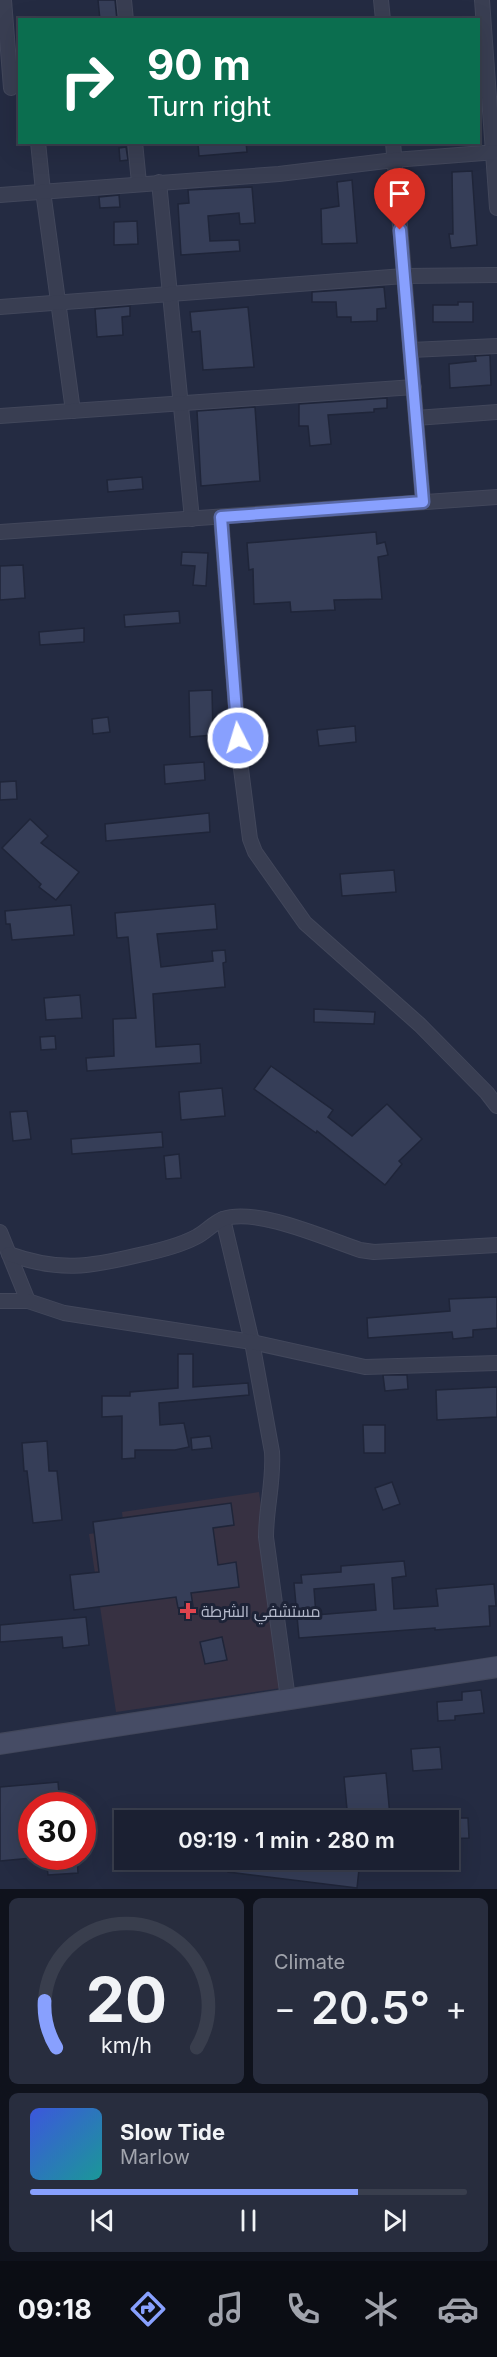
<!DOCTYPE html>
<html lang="en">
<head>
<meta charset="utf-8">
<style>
  :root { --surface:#1b2032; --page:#282d3e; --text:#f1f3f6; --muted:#a0a3ac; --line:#393e4d; --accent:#88a0fe }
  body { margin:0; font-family:Inter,Cairo,sans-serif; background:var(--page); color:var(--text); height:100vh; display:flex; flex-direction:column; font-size:22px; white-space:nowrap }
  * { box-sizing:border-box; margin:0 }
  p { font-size:20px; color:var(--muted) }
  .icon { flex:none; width:33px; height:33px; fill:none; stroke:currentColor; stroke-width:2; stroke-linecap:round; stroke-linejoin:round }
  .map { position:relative; height:1889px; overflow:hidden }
  .details { display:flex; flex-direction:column; gap:9px; padding:9px; background:#0f121c; flex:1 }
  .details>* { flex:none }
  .banner { position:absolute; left:18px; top:18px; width:462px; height:126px; border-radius:0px; box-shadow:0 6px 24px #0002,0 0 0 2px var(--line); background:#0b6e4f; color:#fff; overflow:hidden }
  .speed { position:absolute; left:18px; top:1792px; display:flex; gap:12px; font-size:30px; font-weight:700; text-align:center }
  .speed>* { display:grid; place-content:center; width:78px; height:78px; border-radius:50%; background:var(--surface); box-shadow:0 6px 24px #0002,0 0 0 2px var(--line); line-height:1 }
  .speed .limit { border:9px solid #d22; background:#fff; color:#111 }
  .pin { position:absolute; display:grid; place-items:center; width:51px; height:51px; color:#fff; margin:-62px -26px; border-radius:50% 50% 50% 0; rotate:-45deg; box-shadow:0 0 6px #0007 }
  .pin .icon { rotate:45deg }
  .me { position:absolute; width:66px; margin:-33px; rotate:355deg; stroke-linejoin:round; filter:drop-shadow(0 0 4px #0008) }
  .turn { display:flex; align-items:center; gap:21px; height:126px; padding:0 30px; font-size:27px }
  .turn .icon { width:78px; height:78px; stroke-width:2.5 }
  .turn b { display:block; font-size:42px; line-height:51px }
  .big { font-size:45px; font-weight:600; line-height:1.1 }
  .details .tile { flex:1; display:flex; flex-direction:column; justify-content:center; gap:9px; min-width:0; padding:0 21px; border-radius:9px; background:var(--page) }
  .details .dial { align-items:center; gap:0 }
  .dial svg { height:156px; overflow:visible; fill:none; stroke:var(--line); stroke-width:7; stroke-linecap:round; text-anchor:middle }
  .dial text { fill:var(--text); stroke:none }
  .song { display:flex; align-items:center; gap:18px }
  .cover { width:72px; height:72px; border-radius:9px; background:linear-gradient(135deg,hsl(230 70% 55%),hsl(180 70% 35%)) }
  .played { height:6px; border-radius:3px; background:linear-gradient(90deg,var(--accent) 75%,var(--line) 75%) }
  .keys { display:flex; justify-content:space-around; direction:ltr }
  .heat { display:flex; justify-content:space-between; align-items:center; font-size:33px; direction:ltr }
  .details .tiles { flex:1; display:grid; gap:9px; grid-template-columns:1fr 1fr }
  .tile:last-child { grid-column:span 2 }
  .trip { position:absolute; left:114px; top:1810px; width:345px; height:60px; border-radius:0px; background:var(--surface); box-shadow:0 6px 24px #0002,0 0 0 2px var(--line); font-weight:600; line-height:60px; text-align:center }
  .dock { display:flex; height:96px; justify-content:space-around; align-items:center; background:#0b0d14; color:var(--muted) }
  .dock .icon { width:42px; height:42px }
  .dock .on { color:var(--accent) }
  .dock b { font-size:27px; color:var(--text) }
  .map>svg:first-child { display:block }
  .medical { fill:#373142 }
  .building { fill:#363e58; stroke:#1f2539; stroke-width:1.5; fill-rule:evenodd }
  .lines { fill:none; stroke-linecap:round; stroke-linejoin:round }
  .street-casing { stroke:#42475b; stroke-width:16 }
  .secondary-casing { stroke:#42475b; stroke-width:22 }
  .street { stroke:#393e52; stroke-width:14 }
  .secondary { stroke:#464c65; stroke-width:20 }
  .route-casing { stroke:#5868a5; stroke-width:15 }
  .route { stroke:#88a0fe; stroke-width:10 }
  .health-dot { fill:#e0444e; stroke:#1d2337; stroke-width:2 }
  .labels { text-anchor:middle; stroke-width:6; stroke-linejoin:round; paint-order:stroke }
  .poi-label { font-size:16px; fill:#b5bacc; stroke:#1d2337; text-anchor:start }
</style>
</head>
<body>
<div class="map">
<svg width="497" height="1889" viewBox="0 0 497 1889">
  <rect width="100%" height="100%" fill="#242b42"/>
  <polygon class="medical" points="259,1492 288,1687 116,1712 89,1534 124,1529 122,1512"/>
  <g class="building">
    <polygon points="98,0 115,0 117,20 100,20"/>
    <polygon points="207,142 246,142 247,152 199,156 198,143"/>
    <polygon points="126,147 128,160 120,161 119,148"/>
    <polygon points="472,171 477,245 451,248 449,234 453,234 452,172"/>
    <polygon points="352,180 357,243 322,244 321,209 339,206 337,182"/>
    <polygon points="252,187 255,223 240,224 239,213 208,216 210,241 239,240 240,251 181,255 178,204 189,203 188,190"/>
    <polygon points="119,195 120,207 100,208 99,197"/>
    <polygon points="137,221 138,244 114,245 114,222"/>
    <polygon points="384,287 386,308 377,309 377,321 351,322 351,317 337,317 336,302 312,302 312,292"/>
    <polygon points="458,302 473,302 473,322 433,322 433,305 458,305"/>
    <polygon points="130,306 130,316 122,317 123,335 97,337 95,309"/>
    <polygon points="248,307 254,367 203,370 200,331 192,332 190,312"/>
    <polygon points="490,355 491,385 450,388 449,364 476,361 475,356"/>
    <polygon points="387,398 387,408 374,409 374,412 328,415 331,444 310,446 308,426 299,426 299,404"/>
    <polygon points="255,407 260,481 201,486 197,411"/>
    <polygon points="142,477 143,489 108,492 107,480"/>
    <polygon points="376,532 377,544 385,542 388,555 378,557 382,599 334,600 335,610 291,612 290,602 254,604 253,569 249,570 247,543"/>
    <polygon points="182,552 208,553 206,586 193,585 195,566 181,565"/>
    <polygon points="23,565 25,598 0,600 0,566"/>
    <polygon points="179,611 180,623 125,627 124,615"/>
    <polygon points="84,628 84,642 40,645 39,632"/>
    <polygon points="212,690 213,735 190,737 189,691"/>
    <polygon points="108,717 110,732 93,734 92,719"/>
    <polygon points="355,726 356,742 319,746 317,730"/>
    <polygon points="204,762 205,780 165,784 164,765"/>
    <polygon points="16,781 17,799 0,800 0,782"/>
    <polygon points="209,813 210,832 106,841 105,824"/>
    <polygon points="30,819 48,836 41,843 79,872 56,900 39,887 41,884 2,848"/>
    <polygon points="394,870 396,892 342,896 340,874"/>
    <polygon points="215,904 217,929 157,934 161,967 213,961 212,951 225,950 226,962 223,963 225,987 153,994 156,1047 200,1044 201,1063 87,1071 86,1058 114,1056 113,1019 136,1018 128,937 117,938 115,913"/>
    <polygon points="71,905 74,935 12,940 10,924 6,924 5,911"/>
    <polygon points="80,995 82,1018 46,1020 44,998"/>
    <polygon points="314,1009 375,1012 374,1024 314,1022"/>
    <polygon points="55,1036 56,1049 41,1050 40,1037"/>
    <polygon points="271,1066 333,1110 328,1117 352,1136 387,1104 422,1139 399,1161 402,1164 385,1185 317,1131 316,1133 254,1089"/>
    <polygon points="222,1088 225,1116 181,1120 179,1092"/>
    <polygon points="27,1111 31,1139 13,1141 10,1112"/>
    <polygon points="162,1132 163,1147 72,1154 71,1139"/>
    <polygon points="179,1154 181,1178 166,1179 164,1156"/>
    <polygon points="497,1297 497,1328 473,1330 473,1337 453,1339 452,1332 368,1338 367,1318 450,1311 449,1299"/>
    <polygon points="178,1354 193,1354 193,1387 248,1383 249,1395 159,1403 160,1425 184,1423 189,1447 175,1450 135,1450 135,1458 122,1459 122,1416 102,1417 102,1396 130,1396 130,1392 178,1388"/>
    <polygon points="383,1375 407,1375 408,1389 385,1391"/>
    <polygon points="497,1387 497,1417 437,1420 436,1390"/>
    <polygon points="363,1425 385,1425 385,1453 364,1453"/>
    <polygon points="210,1436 212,1448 192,1450 191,1438"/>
    <polygon points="47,1441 49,1471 57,1471 62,1520 33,1523 27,1471 24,1471 22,1443"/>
    <polygon points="392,1482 400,1504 383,1510 375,1488"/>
    <polygon points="231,1503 234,1525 213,1528 218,1565 236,1562 239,1587 191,1593 193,1606 178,1608 176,1597 74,1610 70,1575 99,1572 93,1522"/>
    <path d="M404,1561L406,1576L392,1578L394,1609L438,1606L436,1589L494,1584L496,1606H489L490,1626L435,1630V1628L299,1638L294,1583H302L301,1575L341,1572V1566ZM374,1584L376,1610L316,1615L314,1589Z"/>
    <polygon points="86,1617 89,1645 63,1648 62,1637 0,1642 0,1625"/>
    <polygon points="222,1637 227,1660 205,1664 200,1642"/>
    <polygon points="481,1690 484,1713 455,1716 455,1720 438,1721 437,1702 462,1700 462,1692"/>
    <polygon points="440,1747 442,1769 413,1771 411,1749"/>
    <polygon points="386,1773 390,1816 348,1820 344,1777"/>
    <polygon points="58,1782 60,1806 32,1806 32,1815 28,1815 32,1858 0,1861 0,1787"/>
    <polygon points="448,1818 468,1818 469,1838 448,1839"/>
    <polygon points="46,1857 77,1857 78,1873 48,1875"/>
    <polygon points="229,1860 360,1860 357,1888 228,1872"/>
  </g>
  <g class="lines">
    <g class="street-casing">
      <g id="street">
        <polyline points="4,0 11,88"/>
        <polyline points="124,0 126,20"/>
        <polyline points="381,0 383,20"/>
        <polyline points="482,0 497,208"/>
        <polyline points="38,142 43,191 73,411"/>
        <polyline points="135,142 139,183"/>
        <polyline points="393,142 423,502"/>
        <polyline points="159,182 192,519"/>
        <polyline points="0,195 279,174 394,160 497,152"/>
        <polyline points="0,307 404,276 497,275"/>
        <polyline points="411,350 497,346"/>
        <polyline points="0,416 414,387"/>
        <polyline points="416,418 497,412"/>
        <polyline points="221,517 240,761 250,839 255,852 305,923 420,1025 487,1093 497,1106"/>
        <polyline points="0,532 497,497"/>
        <path d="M223,1219L252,1342L272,1452C274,1481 266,1508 266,1537L288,1699"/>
        <polyline points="0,1232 28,1301"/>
        <path d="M9,1254C59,1272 89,1267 139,1255C158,1251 179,1246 196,1237C205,1233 213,1223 223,1219C256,1207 327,1239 360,1250L374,1252L497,1245"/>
        <polyline points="0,1301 28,1301 64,1313 252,1342 365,1367 497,1363"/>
      </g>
    </g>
    <g class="secondary-casing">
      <polyline id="secondary" points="0,1744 497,1667"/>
    </g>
    <use href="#street" class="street"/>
    <use href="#secondary" class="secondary"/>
  </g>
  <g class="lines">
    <g class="route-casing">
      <polyline id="route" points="238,738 221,517 423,502 400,230"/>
    </g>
    <use href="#route" class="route"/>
  </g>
  <path class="health-dot" d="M185 1602h6v6h6v6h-6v6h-6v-6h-6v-6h6z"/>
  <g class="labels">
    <g class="poi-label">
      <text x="201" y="1617">مستشفي الشرطة</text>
    </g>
  </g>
</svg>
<div class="speed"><div class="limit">30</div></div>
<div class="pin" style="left:400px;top:230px;background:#d93025"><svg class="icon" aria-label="arrive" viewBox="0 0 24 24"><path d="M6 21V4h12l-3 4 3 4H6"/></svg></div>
<svg class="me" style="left:238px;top:738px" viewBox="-20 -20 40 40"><circle r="17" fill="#88a0fe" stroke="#fff" stroke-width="3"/><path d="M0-11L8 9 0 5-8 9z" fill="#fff"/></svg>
<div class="trip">09:19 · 1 min · 280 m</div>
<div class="banner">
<div class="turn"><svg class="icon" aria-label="right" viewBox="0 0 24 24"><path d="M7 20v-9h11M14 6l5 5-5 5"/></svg><div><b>90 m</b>Turn right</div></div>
</div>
</div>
<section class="details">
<div class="tiles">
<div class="tile dial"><svg viewBox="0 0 100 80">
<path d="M14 69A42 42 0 1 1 86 69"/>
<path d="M14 69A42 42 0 0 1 8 45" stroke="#88a0fe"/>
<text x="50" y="56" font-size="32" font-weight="700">20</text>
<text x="50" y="72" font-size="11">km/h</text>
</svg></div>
<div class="tile"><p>Climate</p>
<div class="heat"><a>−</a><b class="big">20.5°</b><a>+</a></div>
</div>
<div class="tile">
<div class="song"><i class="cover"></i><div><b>Slow Tide</b><p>Marlow</p></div></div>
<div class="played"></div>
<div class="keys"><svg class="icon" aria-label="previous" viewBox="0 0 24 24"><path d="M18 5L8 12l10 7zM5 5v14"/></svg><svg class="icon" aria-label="pause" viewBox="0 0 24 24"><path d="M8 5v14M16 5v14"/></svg><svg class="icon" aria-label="next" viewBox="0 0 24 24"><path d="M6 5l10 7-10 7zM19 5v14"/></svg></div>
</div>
</div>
</section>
<nav class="dock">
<b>09:18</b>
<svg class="icon on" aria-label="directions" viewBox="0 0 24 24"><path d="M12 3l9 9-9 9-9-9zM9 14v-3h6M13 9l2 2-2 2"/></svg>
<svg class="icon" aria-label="music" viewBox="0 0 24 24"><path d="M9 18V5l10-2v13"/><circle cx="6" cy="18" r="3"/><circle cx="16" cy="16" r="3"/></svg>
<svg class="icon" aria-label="phone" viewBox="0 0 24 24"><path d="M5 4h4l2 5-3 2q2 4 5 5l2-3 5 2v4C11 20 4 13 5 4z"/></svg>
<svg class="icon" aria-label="climate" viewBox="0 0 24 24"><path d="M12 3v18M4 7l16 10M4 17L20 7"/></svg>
<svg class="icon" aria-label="car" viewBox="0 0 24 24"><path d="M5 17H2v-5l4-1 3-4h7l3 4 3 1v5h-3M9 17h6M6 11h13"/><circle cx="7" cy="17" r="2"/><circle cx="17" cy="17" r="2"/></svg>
</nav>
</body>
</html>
